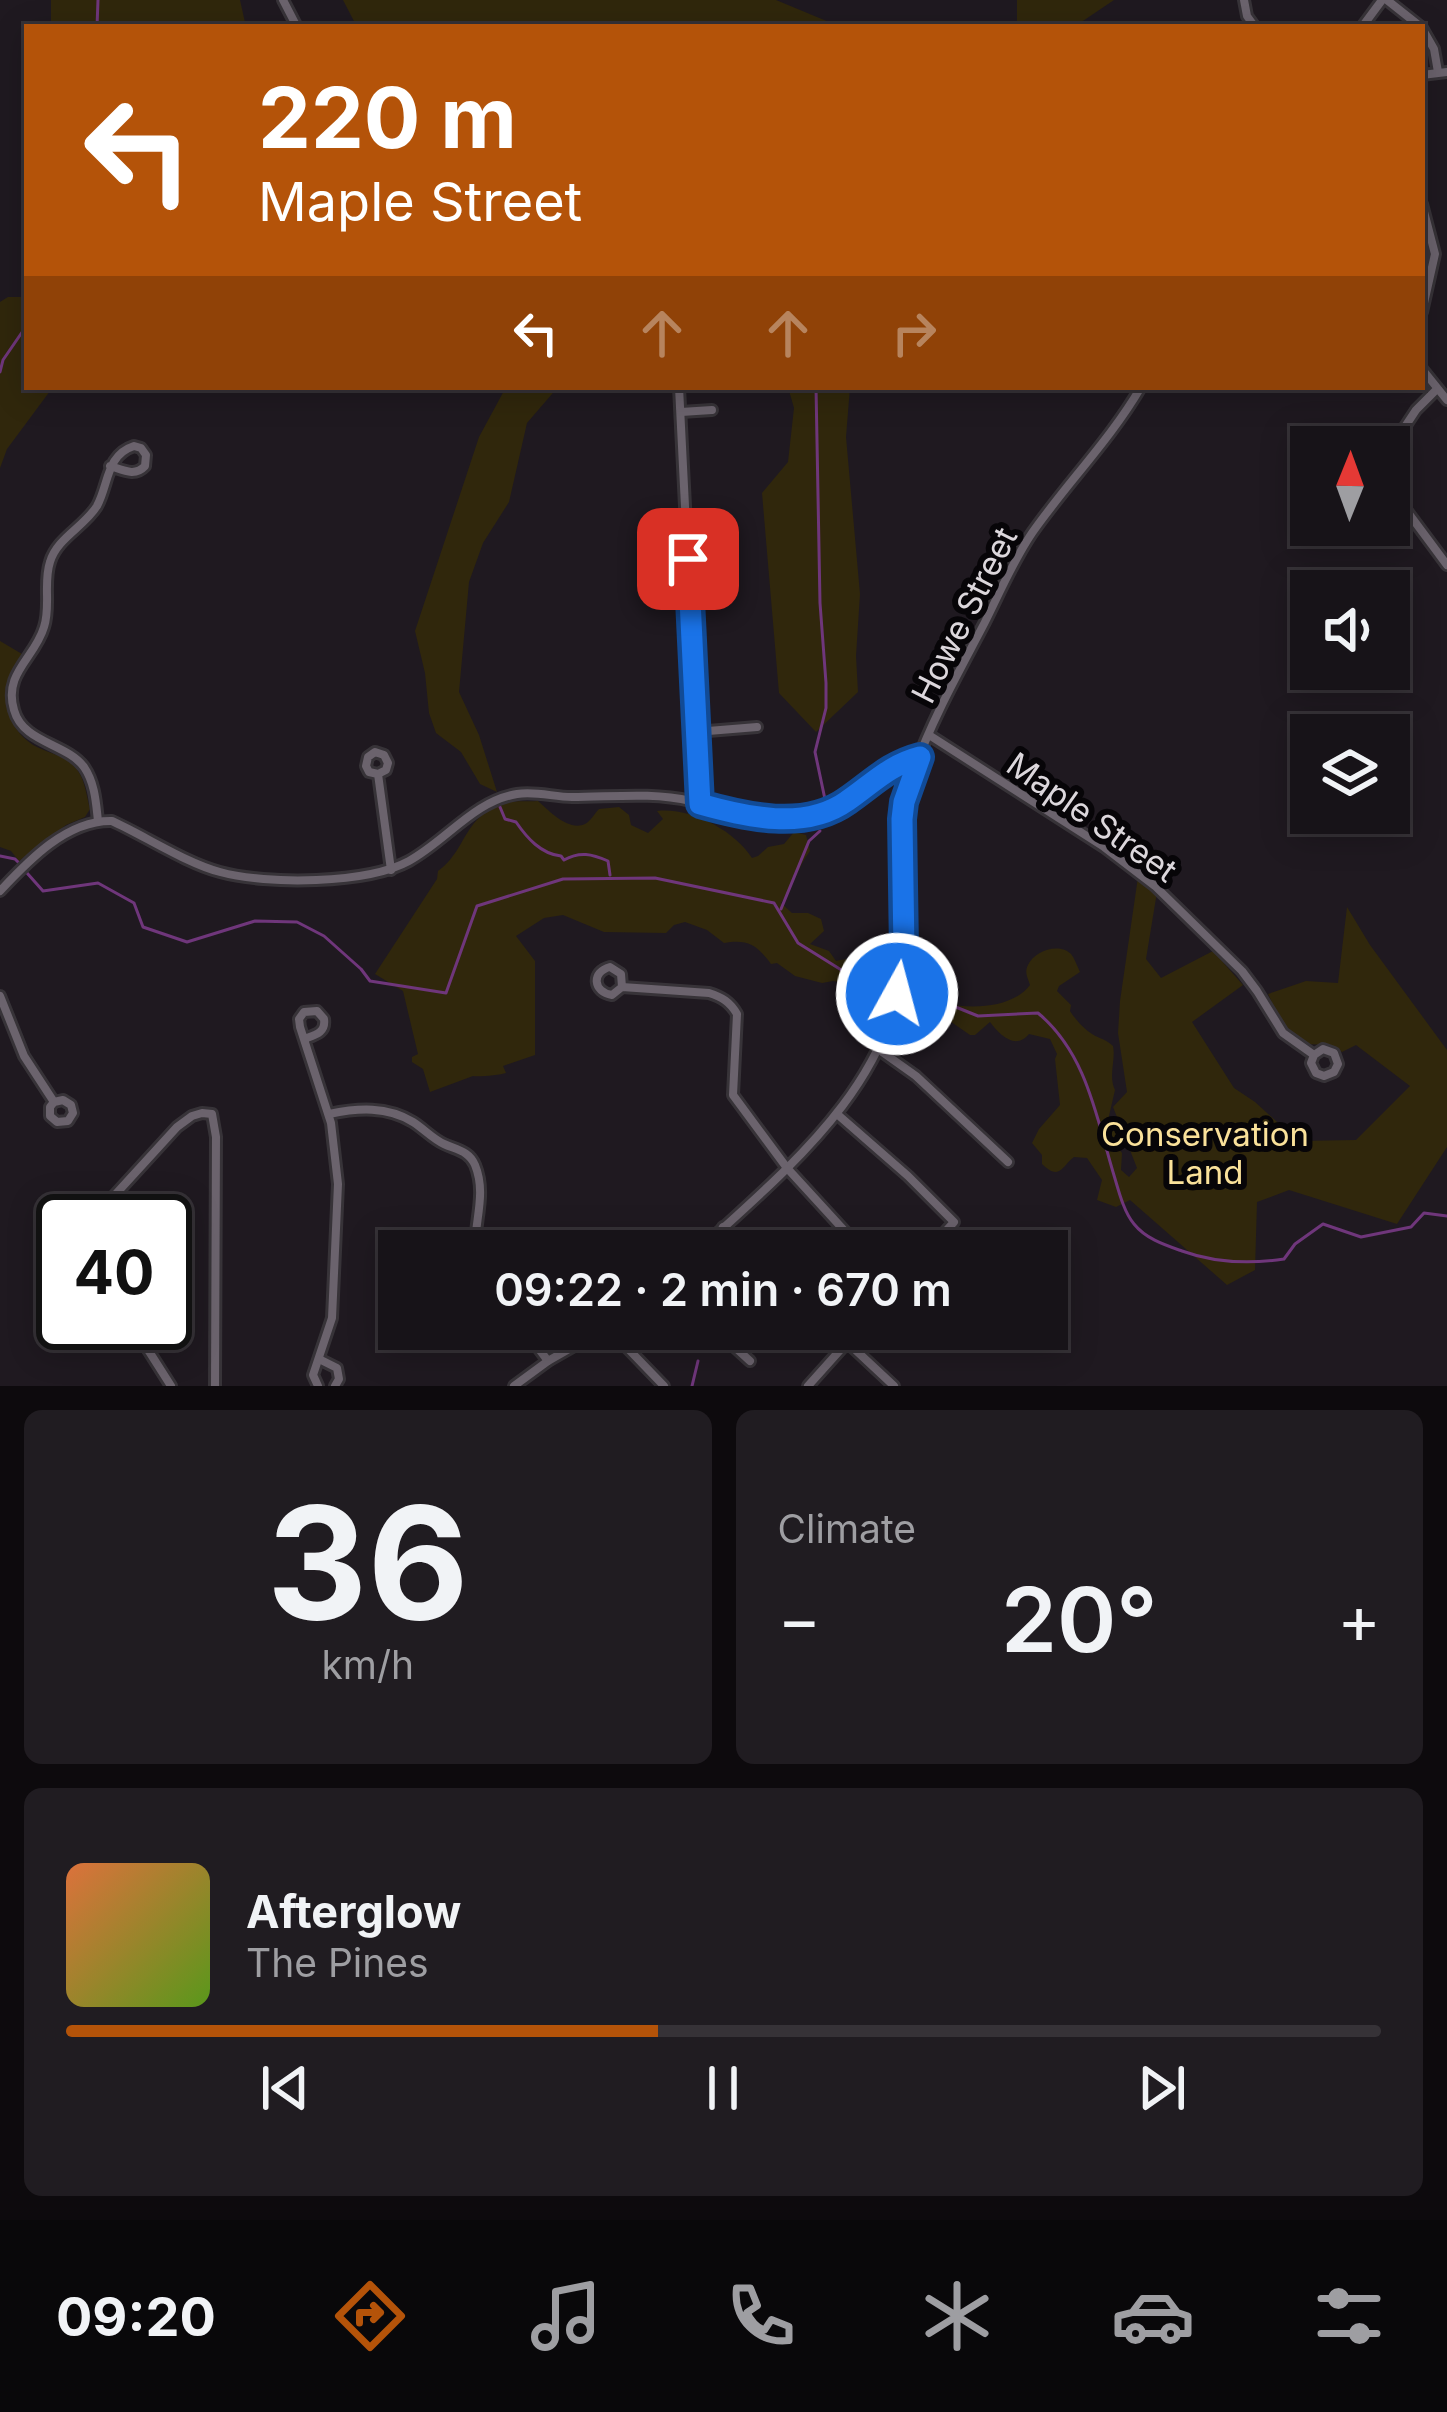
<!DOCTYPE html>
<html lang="en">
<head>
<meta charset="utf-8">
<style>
  :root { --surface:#171318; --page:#201c21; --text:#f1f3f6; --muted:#9e9ea2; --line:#363237; --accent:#b45309 }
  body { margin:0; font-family:Inter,sans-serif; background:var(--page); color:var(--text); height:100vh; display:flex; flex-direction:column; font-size:45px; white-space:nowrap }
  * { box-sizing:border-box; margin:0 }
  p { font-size:39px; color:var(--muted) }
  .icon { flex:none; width:66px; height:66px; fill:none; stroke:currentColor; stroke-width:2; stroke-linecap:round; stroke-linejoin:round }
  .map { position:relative; height:1386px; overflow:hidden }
  .sheet { display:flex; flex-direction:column; gap:24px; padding:24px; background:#0d0a0d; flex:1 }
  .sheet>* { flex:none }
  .banner { position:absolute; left:24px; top:24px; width:1401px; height:366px; border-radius:0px; box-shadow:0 6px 30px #0003,0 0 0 3px var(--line); background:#b45309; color:#fff; overflow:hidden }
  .needle { width:78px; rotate:1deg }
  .controls { position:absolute; left:1290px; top:426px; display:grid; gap:24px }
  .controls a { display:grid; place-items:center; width:120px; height:120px; border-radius:0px; background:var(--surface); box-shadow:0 6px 30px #0003,0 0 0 3px var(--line); font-size:60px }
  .speed { position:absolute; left:36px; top:1194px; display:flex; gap:24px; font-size:60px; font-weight:700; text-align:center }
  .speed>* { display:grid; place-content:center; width:156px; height:156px; border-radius:50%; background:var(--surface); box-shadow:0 6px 30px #0003,0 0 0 3px var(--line); line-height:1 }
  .speed .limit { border:6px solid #111; border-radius:18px; background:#fff; color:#111 }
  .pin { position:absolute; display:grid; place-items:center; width:102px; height:102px; color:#fff; margin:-51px; border-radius:24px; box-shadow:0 6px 18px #0006 }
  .me { position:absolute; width:132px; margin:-66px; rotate:7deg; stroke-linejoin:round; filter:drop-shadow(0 0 9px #0008) }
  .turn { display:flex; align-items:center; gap:42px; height:252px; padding:0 36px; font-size:54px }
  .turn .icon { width:156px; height:156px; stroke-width:2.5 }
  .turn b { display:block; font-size:84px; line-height:102px }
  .lanes { display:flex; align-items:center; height:114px; padding:0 36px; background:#0003; justify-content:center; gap:60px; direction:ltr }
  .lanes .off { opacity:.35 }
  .big { font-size:90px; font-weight:600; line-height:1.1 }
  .sheet .widget { flex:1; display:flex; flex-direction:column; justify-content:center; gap:18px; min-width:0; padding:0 42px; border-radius:18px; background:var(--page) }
  .sheet .dial { align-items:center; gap:0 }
  .dial b { font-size:156px; line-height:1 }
  .song { display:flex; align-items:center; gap:36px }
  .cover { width:144px; height:144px; border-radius:18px; background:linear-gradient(135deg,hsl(20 70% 55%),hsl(90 70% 35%)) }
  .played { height:12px; border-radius:6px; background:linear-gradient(90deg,var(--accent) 45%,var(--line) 45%) }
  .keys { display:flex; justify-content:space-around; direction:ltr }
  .heat { display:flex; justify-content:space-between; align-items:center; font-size:66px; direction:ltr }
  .sheet .tiles { flex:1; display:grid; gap:24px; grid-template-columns:1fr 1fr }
  .widget:last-child { grid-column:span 2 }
  .trip { position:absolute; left:378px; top:1230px; width:690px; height:120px; border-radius:0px; background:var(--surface); box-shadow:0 6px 30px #0003,0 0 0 3px var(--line); font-weight:600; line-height:120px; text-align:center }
  .menu { display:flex; height:192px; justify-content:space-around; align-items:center; background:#09080a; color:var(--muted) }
  .menu .icon { width:84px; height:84px }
  .menu .selected { color:var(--accent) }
  .menu b { font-size:54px; color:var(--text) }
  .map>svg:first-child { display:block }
  .green { fill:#30270c }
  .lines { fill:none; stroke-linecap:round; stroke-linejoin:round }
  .stream { stroke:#6f367b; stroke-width:3 }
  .minor-casing { stroke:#373338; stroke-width:14 }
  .minor { stroke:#6b636d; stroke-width:8 }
  .route-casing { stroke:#114b97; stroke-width:30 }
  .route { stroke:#1a73e8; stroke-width:21 }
  .labels { text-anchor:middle; stroke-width:12; stroke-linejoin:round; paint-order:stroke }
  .street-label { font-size:33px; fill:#dcd7dc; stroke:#070508 }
  .park-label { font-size:33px; fill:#fae19a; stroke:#070508 }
</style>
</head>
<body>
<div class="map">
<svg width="1447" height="1386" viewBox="0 0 1447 1386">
  <rect width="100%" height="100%" fill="#1f1920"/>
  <g class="green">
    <polygon points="51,0 240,0 246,27 51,27"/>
    <polygon points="343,0 776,0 841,27 357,27"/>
    <polygon points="1017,0 1114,0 1074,27 1017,27"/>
    <polygon points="8,297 27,297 27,387 53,387 7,449 0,468 0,302"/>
    <polygon points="506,387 558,387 527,423 509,502 483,543 469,582 459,692 479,735 497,792 480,784 461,752 436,733 429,713 425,673 415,631 479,437"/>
    <polygon points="788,387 850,387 846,437 860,594 856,656 858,692 816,732 779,693 762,493 788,462 794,408"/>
    <path d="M0,641L22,654C0,683 1,728 37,747C49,753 62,755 72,764C85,776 86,793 90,809L85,817L66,825L19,861L11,851L0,847Z"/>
    <path d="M538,801C548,810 569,832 585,824C591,821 594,814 599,809L619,807L629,815L631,825L648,833L663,819L657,811C690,807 734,830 752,858L758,856L768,847L784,844L794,832L806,835L810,851C797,868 794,887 781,903L792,913H808L821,919L824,931L810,944L829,951L836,961C853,956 882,962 897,975C905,982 907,989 917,994C948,1010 1008,1014 1030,985C1028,978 1024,973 1028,965C1034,951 1059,942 1071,954C1075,959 1077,966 1080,972L1059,986L1057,991L1071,1005L1070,1011C1075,1019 1084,1029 1092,1034C1100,1039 1106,1039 1113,1046C1116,1060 1108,1076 1115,1090L1109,1116L1118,1134V1148L1122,1153L1121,1170L1129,1177L1137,1168L1113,1107L1127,1092L1118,1033L1120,1001L1138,877L1157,892L1146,959L1161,978L1213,951L1243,985L1192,1022L1234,1088L1255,1102L1298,1141L1356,1140L1410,1086L1356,1045L1342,1052L1331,1045L1304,1044L1282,1024L1268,994L1306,981L1338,983L1347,907L1370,945L1447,1050V1147L1397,1224L1289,1190L1257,1202L1255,1270L1227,1285L1130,1200L1116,1207L1097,1200L1102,1180L1087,1158L1074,1157C1061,1167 1060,1181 1042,1164V1155L1032,1143L1039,1129L1060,1105L1055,1059L1057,1054L1050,1039L1029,1034C1015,1051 999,1034 990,1022L975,1035H970L944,1017L937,1018L916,1007L886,1003L845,983L833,981L822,983L795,976L777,963L771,964C757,945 748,939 724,943L707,930L685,922L674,925L666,933L604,932L563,915L544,918L516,936L535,961V1055L503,1066L506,1073C500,1075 479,1077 473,1076L430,1092L423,1069L412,1062V1057L418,1054L403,991L375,974L437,879L438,871C468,850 463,813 508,803C517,800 528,802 538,801Z"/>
  </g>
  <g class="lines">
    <g class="stream">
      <polyline points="97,27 98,0"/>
      <polyline points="0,372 3,360 27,325"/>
      <polyline points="816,387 820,603 826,683 826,708 815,752 826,804"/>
      <path d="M500,807L505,819L516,822C527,838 541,854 561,856L564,860C580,851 592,854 608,861L610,875"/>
      <polyline points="0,856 15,859 18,862"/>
      <polyline points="27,873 43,891 98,883 134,903 143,927 187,942 255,921 297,922 324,936 361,969 370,981 446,993 477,906 563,879 655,878 774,903 798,943 851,976 891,985"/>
      <polyline points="781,909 809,841 820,831"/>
      <path d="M906,987L978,1016L1038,1013C1086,1053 1096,1115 1113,1172C1118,1188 1123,1211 1134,1224C1146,1239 1165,1245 1182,1251C1215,1263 1250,1264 1284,1259L1295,1244L1323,1224L1361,1237L1411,1227L1424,1213L1447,1216"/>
      <polyline points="692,1386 698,1361"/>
    </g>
    <g class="minor-casing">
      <g id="minor">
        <polyline points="283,0 297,27"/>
        <polyline points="1244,0 1247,16 1255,27"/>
        <polyline points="1387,0 1421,27"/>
        <polyline points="1362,27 1382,0"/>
        <polyline points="1422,28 1434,49 1438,72"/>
        <polyline points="1422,75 1447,72"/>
        <polyline points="1422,204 1435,254 1422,312"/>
        <polyline points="1422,369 1447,400"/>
        <polyline points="679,387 700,804"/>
        <polyline points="681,412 712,410"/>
        <polyline points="1389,451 1416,410 1437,389"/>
        <polyline points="1389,487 1447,565"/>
        <polyline points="696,732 757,727"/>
        <polyline points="929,735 1104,847 1155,886 1242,971 1257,991 1283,1033 1314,1055 1323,1049 1334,1053 1338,1064 1334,1072 1324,1076 1316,1073 1311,1063 1314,1055"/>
        <polyline points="378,774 369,772 366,766 368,757 375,752 384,755 388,763 386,770 378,774 391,870"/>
        <path d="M98,821C96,803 95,783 84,767C66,743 23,743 14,710C3,673 35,658 44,627C51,606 43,583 50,562C57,538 84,527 97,506C109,484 106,455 134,446L141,448L146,455L145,466C135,477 123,470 110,466"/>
        <path d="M0,891C29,860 67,820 112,821C145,836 186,863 220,872C267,885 367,884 409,861C447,840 474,801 517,794C536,791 554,797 572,797C612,797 652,792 691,801C727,810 771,825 808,818C852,810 877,768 920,757"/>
        <path d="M622,987L612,995C593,992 591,972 610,967L621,974L622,987L709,993C722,997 730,1002 737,1014L733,1095L787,1168L863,1251"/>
        <polyline points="0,996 24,1056 54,1102 50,1107 50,1116 57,1122 68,1121 73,1113 71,1105 63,1100 54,1102"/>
        <path d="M304,1039C315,1035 326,1033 324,1019L317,1011L304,1012L299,1019L300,1027L331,1123L338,1184L332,1318L313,1375L318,1386"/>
        <polyline points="878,1049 916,1076 1008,1162"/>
        <path d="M329,1114C358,1108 387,1106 413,1122C424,1129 433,1139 444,1144C457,1150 469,1151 475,1165C487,1194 474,1222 475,1251"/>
        <polyline points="837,1114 908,1176 954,1222 928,1251"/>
        <polyline points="96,1221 103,1208 177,1127 192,1116 202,1113 212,1114 216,1137 215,1386"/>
        <polyline points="723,1227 749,1251"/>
        <path d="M698,1251C787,1169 897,1082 904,951C907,891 893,829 914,770C932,719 960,670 985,622C1000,592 1013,561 1032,533C1067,483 1110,440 1141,387"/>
        <polyline points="131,1323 171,1386"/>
        <polyline points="524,1329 548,1361"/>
        <polyline points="609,1329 664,1386"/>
        <polyline points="715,1329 750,1361"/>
        <polyline points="833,1329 894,1386"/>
        <polyline points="319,1359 337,1368 339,1379 335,1386"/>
        <polyline points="514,1386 548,1361 604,1329"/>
        <polyline points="808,1386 859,1329"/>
      </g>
    </g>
    <use href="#minor" class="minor"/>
  </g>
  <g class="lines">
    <g class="route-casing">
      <path id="route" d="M688,559L700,804C746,817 805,831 847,801C872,784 889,765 920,757L904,802L902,819L904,951L897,994"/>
    </g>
    <use href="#route" class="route"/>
  </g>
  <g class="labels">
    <g class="street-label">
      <text transform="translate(964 615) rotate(-63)" y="12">Howe Street</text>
      <text transform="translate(1092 817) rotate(35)" y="12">Maple Street</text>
    </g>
    <g class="park-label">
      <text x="1205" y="1146">Conservation<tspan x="1205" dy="38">Land</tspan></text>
    </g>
  </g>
</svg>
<div class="controls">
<a><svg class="needle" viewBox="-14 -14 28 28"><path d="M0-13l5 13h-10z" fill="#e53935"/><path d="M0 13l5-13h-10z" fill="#9e9ea2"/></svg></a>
<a><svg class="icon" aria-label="sound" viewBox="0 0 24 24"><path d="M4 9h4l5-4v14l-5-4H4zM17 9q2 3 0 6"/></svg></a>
<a><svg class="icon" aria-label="layers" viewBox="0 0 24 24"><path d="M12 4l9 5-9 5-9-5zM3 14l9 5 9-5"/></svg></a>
</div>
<div class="speed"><div class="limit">40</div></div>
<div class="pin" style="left:688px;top:559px;background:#d93025"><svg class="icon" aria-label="arrive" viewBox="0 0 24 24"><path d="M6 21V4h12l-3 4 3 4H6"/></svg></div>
<svg class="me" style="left:897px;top:994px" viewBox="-20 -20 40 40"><circle r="17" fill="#1a73e8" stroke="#fff" stroke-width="3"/><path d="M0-11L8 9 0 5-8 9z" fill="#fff"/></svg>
<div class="trip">09:22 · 2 min · 670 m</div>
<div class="banner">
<div class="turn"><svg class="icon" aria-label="left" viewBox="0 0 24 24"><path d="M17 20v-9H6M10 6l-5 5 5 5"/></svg><div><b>220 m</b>Maple Street</div></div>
<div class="lanes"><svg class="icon" aria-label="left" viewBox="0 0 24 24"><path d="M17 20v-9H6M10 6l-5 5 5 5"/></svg><svg class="icon off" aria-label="ahead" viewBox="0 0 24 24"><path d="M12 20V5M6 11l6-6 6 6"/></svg><svg class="icon off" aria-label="ahead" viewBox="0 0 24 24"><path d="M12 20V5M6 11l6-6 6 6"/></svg><svg class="icon off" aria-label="right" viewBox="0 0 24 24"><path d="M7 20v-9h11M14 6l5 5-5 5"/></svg></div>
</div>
</div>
<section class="sheet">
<div class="tiles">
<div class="widget dial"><b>36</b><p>km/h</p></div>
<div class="widget"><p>Climate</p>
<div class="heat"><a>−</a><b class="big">20°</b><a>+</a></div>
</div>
<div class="widget">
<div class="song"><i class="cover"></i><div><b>Afterglow</b><p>The Pines</p></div></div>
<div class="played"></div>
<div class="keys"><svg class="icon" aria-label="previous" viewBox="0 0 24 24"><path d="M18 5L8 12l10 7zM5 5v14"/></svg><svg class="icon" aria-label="pause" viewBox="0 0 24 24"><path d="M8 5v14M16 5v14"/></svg><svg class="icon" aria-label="next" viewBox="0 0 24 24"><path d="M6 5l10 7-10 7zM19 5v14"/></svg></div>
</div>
</div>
</section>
<nav class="menu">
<b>09:20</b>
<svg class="icon selected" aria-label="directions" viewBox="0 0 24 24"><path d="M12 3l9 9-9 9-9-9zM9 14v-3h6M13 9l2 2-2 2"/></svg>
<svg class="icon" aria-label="music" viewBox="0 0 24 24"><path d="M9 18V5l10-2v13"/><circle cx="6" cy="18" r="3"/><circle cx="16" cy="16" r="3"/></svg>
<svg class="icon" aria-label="phone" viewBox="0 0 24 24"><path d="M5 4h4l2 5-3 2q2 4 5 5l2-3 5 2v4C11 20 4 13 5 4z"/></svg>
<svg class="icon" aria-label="climate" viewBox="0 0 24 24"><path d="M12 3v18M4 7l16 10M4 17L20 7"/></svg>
<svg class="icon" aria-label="car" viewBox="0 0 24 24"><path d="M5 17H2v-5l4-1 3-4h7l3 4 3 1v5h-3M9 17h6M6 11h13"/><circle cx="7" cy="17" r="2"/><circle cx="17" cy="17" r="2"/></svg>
<svg class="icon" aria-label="filters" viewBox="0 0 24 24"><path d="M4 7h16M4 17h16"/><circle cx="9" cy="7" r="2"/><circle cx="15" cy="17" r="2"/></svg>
</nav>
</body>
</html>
